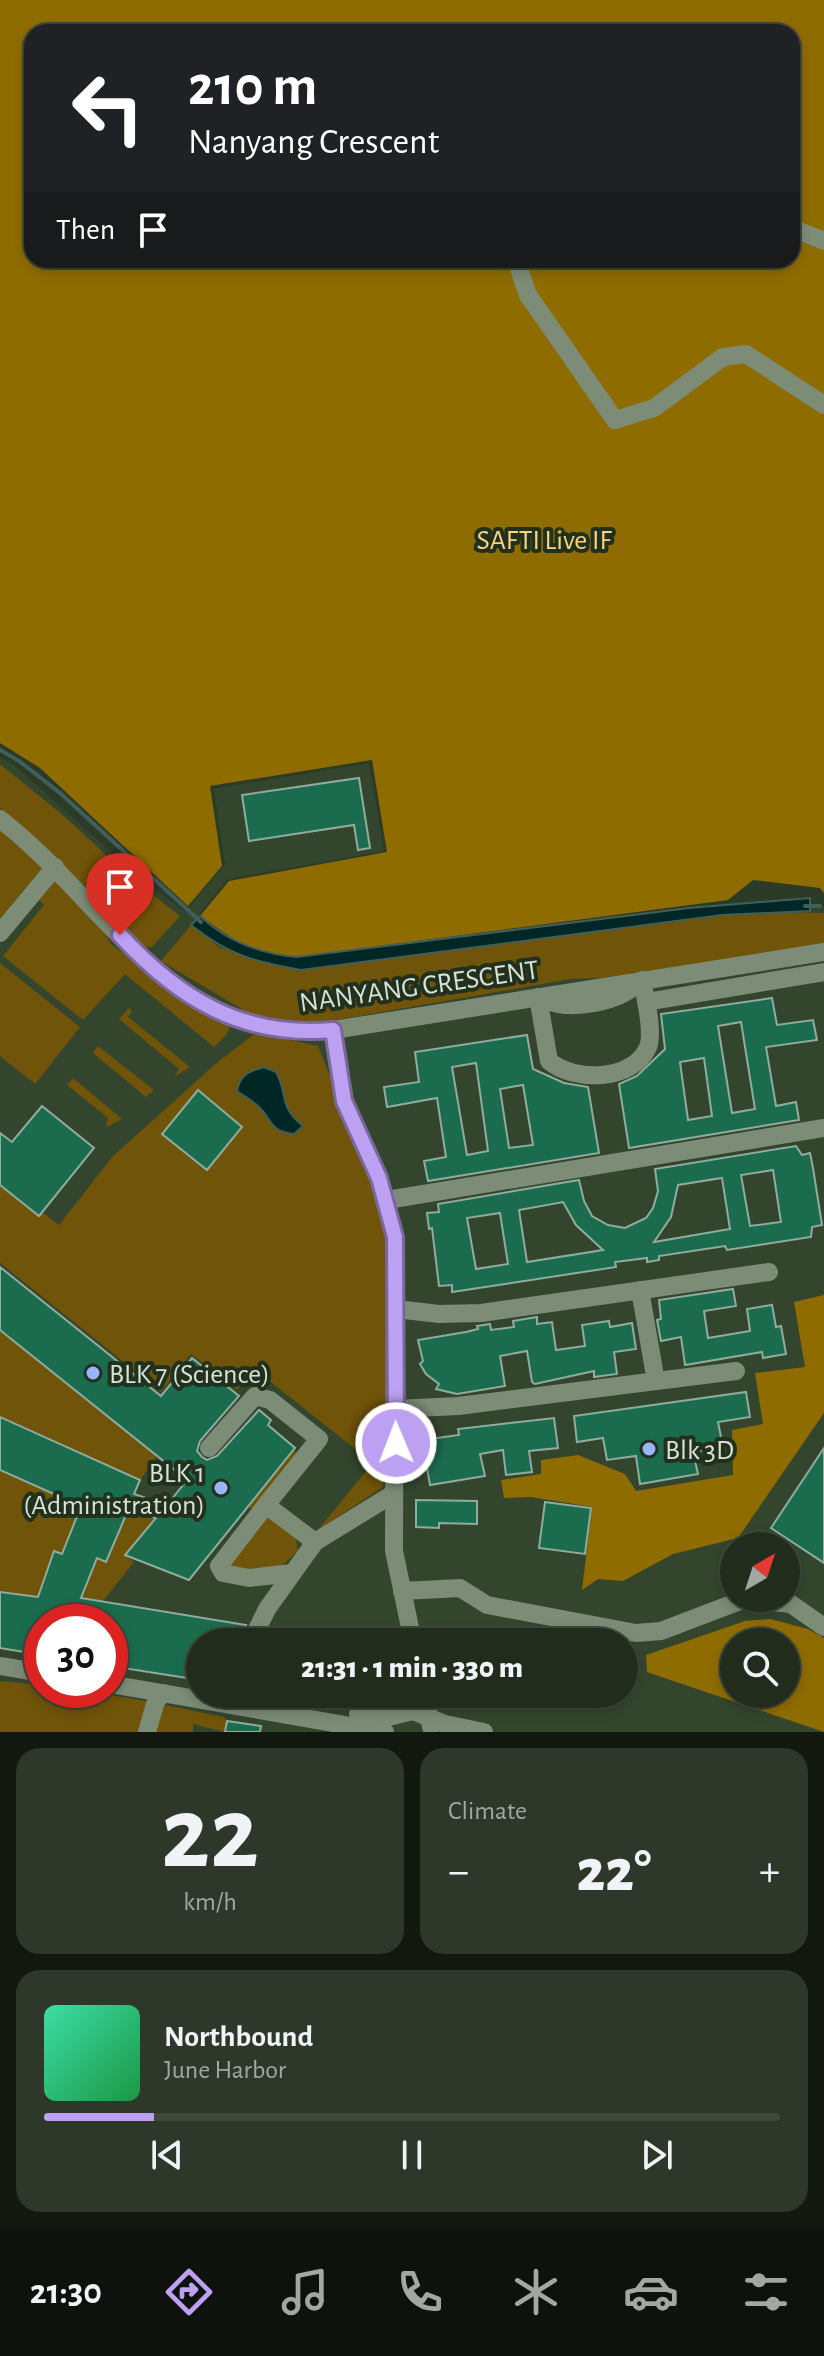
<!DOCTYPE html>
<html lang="en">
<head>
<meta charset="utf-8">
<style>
  :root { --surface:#212c1d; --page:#2d382a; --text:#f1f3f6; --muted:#a2a7a4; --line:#3e483b; --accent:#bca0f2 }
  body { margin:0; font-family:"Alegreya Sans",sans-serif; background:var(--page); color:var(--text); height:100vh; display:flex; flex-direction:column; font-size:30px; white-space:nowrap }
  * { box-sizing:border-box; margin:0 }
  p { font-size:26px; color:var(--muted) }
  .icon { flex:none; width:44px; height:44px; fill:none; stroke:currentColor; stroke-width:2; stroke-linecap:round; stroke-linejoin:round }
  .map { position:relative; height:1732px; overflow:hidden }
  .details { display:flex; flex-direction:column; gap:16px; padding:16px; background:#121810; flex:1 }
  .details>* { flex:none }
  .banner { position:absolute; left:24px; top:24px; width:776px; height:244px; border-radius:24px; box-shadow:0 4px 12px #0003,0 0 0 2px var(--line); background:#202124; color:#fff; overflow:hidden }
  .needle { width:52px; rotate:39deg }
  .fabs { position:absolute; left:720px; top:1532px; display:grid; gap:16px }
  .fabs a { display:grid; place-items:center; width:80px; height:80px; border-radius:50%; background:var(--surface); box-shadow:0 4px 12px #0003,0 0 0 2px var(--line); font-size:40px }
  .speed { position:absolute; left:24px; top:1604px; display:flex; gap:16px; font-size:40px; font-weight:700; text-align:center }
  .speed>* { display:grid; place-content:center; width:104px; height:104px; border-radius:50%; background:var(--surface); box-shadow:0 4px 12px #0003,0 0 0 2px var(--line); line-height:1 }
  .speed .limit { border:12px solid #d22; background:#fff; color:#111 }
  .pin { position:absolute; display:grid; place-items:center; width:68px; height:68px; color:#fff; margin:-82px -34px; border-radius:50% 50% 50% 0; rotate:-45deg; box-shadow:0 0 8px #0007 }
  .pin .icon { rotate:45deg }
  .me { position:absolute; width:88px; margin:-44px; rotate:359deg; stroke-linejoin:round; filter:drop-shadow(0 0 6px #0008) }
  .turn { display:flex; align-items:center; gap:28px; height:168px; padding:0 32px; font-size:36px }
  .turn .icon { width:104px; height:104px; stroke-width:2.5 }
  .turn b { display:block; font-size:56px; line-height:68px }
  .then { display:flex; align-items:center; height:76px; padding:0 32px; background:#0003; gap:16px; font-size:30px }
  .big { font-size:60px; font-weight:800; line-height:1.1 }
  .details .widget { flex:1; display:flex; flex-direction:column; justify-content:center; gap:12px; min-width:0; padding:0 28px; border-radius:24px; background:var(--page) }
  .details .dial { align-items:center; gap:0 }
  .dial b { font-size:104px; line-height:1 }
  .song { display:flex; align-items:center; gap:24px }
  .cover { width:96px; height:96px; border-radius:12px; background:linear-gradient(135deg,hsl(160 70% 55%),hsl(140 70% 35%)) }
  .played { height:8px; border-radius:4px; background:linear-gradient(90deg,var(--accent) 15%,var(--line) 15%) }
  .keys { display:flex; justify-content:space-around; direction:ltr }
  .heat { display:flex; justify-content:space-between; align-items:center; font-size:44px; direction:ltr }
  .details .tiles { flex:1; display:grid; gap:16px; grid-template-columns:1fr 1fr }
  .widget:last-child { grid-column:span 2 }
  .trip { position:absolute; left:186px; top:1628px; width:452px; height:80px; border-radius:40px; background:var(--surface); box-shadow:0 4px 12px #0003,0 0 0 2px var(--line); font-weight:800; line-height:80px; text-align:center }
  .dock { display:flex; height:128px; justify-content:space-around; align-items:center; background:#0d120c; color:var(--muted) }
  .dock .icon { width:56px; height:56px }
  .dock .on { color:var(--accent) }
  .dock b { font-size:36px; color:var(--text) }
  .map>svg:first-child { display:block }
  .built { fill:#33462d; fill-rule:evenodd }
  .green { fill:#6f5409 }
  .forest { fill:#8f6c00; fill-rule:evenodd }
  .water { fill:#002725; stroke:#415f5a; stroke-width:2 }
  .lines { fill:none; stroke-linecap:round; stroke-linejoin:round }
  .stream { stroke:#415f5a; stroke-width:4 }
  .building { fill:#1b6c4e; stroke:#8fac9e; stroke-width:2; fill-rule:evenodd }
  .minor { stroke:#7c8c76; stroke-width:18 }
  .route-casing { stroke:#7a689d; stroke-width:20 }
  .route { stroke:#bca0f2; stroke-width:14 }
  .poi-dot { fill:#99b5fd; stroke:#22301e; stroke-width:3 }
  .labels { text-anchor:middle; stroke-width:8; stroke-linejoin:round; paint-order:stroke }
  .park-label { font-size:28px; fill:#fbd47d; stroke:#22301e }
  .street-label { font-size:28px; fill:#d8e2d5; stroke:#22301e }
  .poi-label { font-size:28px; fill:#d8e2d5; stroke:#22301e; text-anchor:start }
</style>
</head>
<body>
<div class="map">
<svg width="824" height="1732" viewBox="0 0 824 1732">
  <rect width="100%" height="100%" fill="#2c3b27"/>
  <path class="built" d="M0,757L14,765L131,870L185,912L225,864L214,789L369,763L384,851L228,879L195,919L223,941L280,960L769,905L824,907V1732H0ZM734,1546H786V1598H734ZM42,1622H110V1690H42ZM200,1642H624V1694H200ZM734,1642H786V1694H734Z"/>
  <g class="green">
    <polygon points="0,764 64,816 127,874 180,916 152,947 141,947 86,887 0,808"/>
    <polygon points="0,819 83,895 111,944 191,1003 231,1023 227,1034 214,1047 125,974 83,1020 3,956 44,905 27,886 0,920"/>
    <polygon points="769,912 824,913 824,945 601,978 571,979 336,1020 298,1023 260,1020 161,961 191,925 219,947 280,967 707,914"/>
    <polygon points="0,963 80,1027 35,1084 0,1056"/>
    <polygon points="129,1008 132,1011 128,1017 190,1067 174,1077 179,1069 119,1019"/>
    <path d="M256,1033L318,1046L384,1211C399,1292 386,1403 383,1487L318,1530L367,1470L359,1452L267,1379L246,1380L237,1390L191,1354L161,1392L0,1263V1179L59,1225L113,1156L220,1060Z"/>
    <polygon points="98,1046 154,1090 146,1097 93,1053"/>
    <polygon points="73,1078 122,1119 106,1127 108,1118 67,1085"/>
    <polygon points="0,1330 157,1456 140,1480 0,1417"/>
    <path d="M292,1449L303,1458L265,1507L295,1532L298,1550C277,1576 257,1575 228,1564L264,1520L247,1505Z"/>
    <polygon points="0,1470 81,1506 62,1554 54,1551 44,1581 97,1558 129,1508 156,1518 125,1555 134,1562 86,1622 42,1622 0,1643"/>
    <path d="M0,1681L42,1685V1690C104,1690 164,1705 224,1717L227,1721L225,1732L193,1724V1732H0Z"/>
  </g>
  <g class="forest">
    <path d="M0,0H824V893L820,888L753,880L728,900L297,957L271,955L245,947L200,916L229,881L387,852L372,760L210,786L222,866L188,906L40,768L0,743ZM32,32H792V260H32Z"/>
    <polygon points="824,1295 824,1413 738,1538 673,1554 623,1581 598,1579 582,1590 592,1507 531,1497 504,1498 501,1480 541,1474 541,1460 578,1455 625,1474 636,1491 733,1475 732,1430 763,1424 755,1373 805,1367 794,1302"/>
    <path d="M770,1619L808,1629L824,1638V1732L647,1672L646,1655L745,1621ZM734,1642H786V1694H734Z"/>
  </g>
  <g class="water">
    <path d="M810,898V911L722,915L301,970C253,961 230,956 191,925L200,916C228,942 260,954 297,957L689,908Z"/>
    <path d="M264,1067L276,1072C289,1095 277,1105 303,1126L294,1134C269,1131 274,1122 259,1107C253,1101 244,1096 237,1091C240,1075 249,1071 264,1067Z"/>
  </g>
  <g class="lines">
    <g class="stream">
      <polyline points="0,750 19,761 60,793 201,922"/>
      <polyline points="805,906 820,906"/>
    </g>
  </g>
  <g class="building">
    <polygon points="359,778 370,848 358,850 354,825 249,841 242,795"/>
    <path d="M772,998L777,1025L813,1020L817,1040L766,1047L776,1106L796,1102L799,1120L629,1148L619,1084L637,1076L665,1049L661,1014ZM741,1022L755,1109L732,1113L718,1026ZM704,1058L712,1116L688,1120L680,1062Z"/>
    <path d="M527,1035L533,1069L564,1083L588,1087L599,1153L428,1181L424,1161L446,1157L437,1098L387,1107L384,1087L419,1082L415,1052ZM476,1063L488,1151L467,1155L452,1067ZM523,1085L533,1145L509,1148L500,1089Z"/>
    <polygon points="198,1090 242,1127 207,1170 162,1134"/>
    <polygon points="42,1106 94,1148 39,1216 0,1185 0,1133 12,1142"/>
    <path d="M796,1146L802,1155L810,1153L813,1168L822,1225L812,1227L811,1237L727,1250L725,1246L659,1256V1260L647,1262V1258L615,1262L616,1267L452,1292V1285L439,1286L432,1228L429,1229L427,1213L439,1212L438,1204L579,1180L584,1201L592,1216L608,1225L625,1228L646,1218L653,1208L658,1191L655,1169ZM773,1170L781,1222L750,1226L741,1175ZM722,1178L730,1229L654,1242L671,1217L678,1185ZM563,1202L576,1225L603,1250L527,1262L519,1210ZM500,1213L508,1264L476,1269L467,1218Z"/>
    <polygon points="0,1267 161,1396 192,1358 239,1396 200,1441 197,1451 202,1457 207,1460 217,1456 259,1410 271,1420 268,1425 295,1448 189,1580 125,1555 156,1518 129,1508 106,1562 97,1558 81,1598 246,1625 239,1642 200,1642 200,1680 110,1666 110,1622 42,1622 42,1655 0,1648 0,1592 38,1597 54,1551 62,1554 81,1506 0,1470 0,1417 140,1480 134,1494 167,1505 187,1480 0,1330"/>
    <polygon points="733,1289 736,1306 704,1311 708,1338 750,1331 747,1309 772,1305 776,1327 781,1326 786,1354 763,1358 762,1352 685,1365 681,1337 661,1341 657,1320 661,1319 659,1300"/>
    <polygon points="537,1317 537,1324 552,1322 556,1350 585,1346 582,1325 609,1321 610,1327 632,1323 636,1349 614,1352 617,1374 594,1377 594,1371 535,1384 532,1382 527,1351 500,1356 505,1386 457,1394 436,1389 439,1384 426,1374 420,1364 423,1361 418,1340 466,1332 478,1329 477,1326 490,1324 491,1330 514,1327 513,1321"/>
    <polygon points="746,1392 750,1417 718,1422 723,1447 693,1452 698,1474 640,1484 636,1456 607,1460 603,1438 577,1442 574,1416"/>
    <polygon points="554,1418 558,1448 529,1451 532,1472 506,1475 503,1450 480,1454 485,1476 430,1485 422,1440 459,1435 458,1429"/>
    <polygon points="824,1448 824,1563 771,1528"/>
    <polygon points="416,1500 477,1501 477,1524 439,1523 439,1528 416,1527"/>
    <polygon points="545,1502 591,1508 585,1554 539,1548"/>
    <polygon points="271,1629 316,1636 315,1642 264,1642"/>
    <polygon points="326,1694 401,1694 401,1697 375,1705 352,1704 326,1700"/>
    <polygon points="227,1721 261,1726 260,1732 225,1732"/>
  </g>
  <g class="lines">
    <g class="minor">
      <polyline points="792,228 824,241"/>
      <polyline points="516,260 528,295 615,420 654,408 723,357 746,354 824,405"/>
      <path d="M0,819C109,904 173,1045 333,1030L824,952"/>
      <polyline points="0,933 55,867"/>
      <path d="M538,997L549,1061C574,1082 633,1082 648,1047C654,1032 645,996 642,980"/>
      <path d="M548,1001C572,1011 618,1002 637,984"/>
      <polyline points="646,1002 824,972"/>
      <polyline points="333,1030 344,1101 379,1178 395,1237 394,1551 413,1642"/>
      <polyline points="387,1200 824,1128"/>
      <polyline points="640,1290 654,1370"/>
      <polyline points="396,1309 439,1314 481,1313 769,1272"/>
      <polyline points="395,1409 458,1406 736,1371"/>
      <polyline points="209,1448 255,1396 270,1400 319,1439 266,1505"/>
      <polyline points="292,1573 249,1578 223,1573 219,1566 266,1505 315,1542"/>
      <polyline points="402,1591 460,1588 487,1605 636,1633 661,1631 745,1599 791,1604 824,1627"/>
      <polyline points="251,1642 267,1609 315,1542 393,1494"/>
      <polyline points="0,1666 42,1673"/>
      <polyline points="110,1684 385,1732"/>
      <polyline points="425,1694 431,1727"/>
      <polyline points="358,1714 384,1718 413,1711 445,1724 484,1732"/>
      <polyline points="147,1732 156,1701 163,1693"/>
    </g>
  </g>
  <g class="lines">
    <g class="route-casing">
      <path id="route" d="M120,935C179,999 243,1038 333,1030L344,1101L379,1178L395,1237L396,1443"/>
    </g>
    <use href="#route" class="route"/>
  </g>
  <g class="poi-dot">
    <circle cx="93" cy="1373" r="8"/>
    <circle cx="649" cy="1449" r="8"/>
    <circle cx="221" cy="1488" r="8"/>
  </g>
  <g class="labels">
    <g class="park-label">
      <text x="544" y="549">SAFTI Live IF</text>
    </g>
    <g class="street-label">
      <text transform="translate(419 985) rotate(-8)" y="10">NANYANG CRESCENT</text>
    </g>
    <g class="poi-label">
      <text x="109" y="1383">BLK 7 (Science)</text>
      <text x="665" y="1459">Blk 3D</text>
      <text x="205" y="1482" text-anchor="end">BLK 1<tspan x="205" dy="32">(Administration)</tspan></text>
    </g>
  </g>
</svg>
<div class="fabs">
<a><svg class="needle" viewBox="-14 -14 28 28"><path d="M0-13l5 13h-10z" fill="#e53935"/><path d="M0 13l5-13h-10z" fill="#a2a7a4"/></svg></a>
<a><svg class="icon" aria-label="search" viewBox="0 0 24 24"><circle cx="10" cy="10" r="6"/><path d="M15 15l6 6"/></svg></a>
</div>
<div class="speed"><div class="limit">30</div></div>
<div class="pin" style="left:120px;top:935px;background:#d93025"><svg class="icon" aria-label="arrive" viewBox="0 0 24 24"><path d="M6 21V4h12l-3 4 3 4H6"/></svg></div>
<svg class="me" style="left:396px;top:1443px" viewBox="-20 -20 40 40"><circle r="17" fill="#bca0f2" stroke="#fff" stroke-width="3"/><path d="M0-11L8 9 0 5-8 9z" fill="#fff"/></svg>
<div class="trip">21:31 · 1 min · 330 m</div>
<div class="banner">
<div class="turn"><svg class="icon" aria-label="left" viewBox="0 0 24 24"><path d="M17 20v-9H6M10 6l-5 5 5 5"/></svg><div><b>210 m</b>Nanyang Crescent</div></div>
<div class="then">Then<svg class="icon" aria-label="arrive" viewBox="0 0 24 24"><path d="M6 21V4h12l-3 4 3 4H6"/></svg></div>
</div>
</div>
<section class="details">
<div class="tiles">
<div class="widget dial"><b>22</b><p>km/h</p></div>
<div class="widget"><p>Climate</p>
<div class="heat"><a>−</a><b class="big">22°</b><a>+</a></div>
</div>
<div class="widget">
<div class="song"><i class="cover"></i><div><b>Northbound</b><p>June Harbor</p></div></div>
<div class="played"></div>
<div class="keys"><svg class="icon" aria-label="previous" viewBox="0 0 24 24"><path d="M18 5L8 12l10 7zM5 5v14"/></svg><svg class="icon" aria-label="pause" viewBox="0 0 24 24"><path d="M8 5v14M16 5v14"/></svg><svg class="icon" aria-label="next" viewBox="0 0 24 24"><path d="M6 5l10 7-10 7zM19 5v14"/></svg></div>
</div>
</div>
</section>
<nav class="dock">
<b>21:30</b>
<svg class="icon on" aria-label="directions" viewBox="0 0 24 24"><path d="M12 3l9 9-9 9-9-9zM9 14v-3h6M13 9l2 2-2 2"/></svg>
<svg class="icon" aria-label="music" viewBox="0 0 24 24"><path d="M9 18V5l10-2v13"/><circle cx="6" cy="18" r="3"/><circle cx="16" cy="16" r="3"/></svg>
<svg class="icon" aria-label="phone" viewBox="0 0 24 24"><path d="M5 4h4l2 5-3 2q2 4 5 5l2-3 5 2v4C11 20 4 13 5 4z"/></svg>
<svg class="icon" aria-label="climate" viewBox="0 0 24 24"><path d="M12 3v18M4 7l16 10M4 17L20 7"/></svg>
<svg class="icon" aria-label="car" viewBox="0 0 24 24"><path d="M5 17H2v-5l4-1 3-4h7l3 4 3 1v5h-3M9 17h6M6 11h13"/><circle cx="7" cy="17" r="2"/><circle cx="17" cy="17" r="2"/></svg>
<svg class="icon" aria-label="filters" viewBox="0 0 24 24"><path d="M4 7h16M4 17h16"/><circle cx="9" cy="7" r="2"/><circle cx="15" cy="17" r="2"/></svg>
</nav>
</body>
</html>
